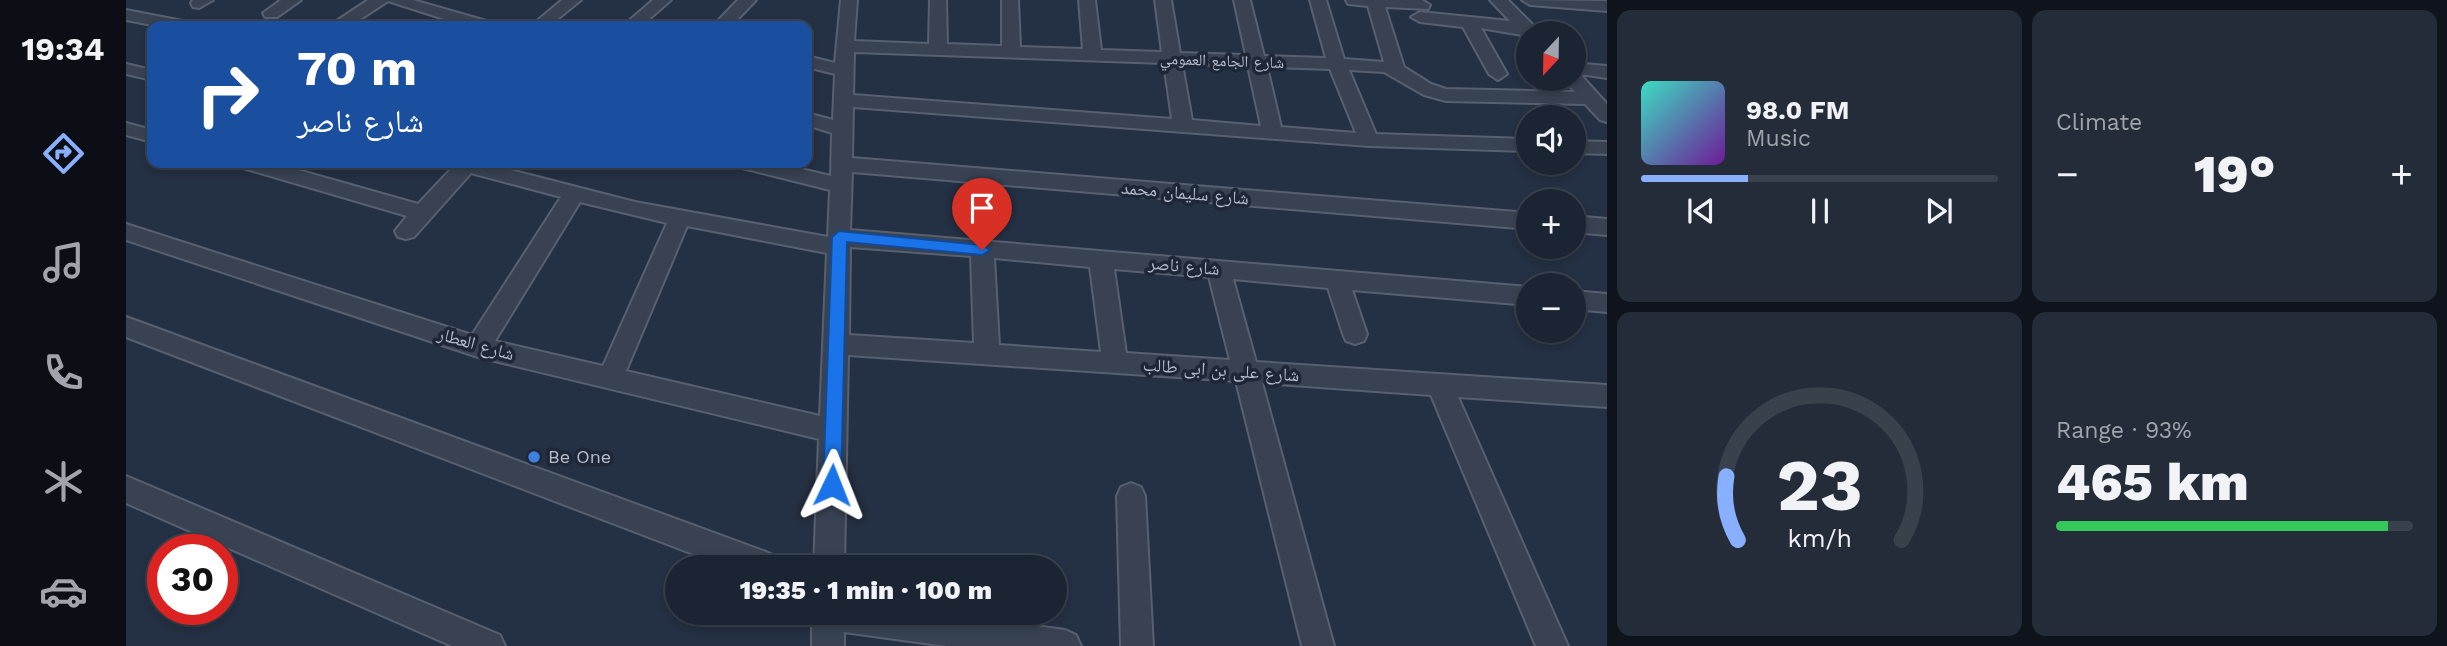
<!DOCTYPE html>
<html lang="en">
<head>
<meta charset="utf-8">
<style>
  :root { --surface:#1b2432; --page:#242c3a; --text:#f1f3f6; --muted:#a0a4ac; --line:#39414d; --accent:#89b0ff }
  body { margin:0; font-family:"Work Sans","Noto Naskh Arabic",sans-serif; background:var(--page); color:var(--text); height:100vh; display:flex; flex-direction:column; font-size:26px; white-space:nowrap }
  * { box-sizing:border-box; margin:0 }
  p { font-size:23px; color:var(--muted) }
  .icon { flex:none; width:38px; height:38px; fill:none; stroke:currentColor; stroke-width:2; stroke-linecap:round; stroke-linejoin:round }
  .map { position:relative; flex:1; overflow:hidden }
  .sheet { display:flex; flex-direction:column; gap:10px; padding:10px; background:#0f141c; width:840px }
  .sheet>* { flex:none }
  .guide { position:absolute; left:21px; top:21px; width:665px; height:147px; border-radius:14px; box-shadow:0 4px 10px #0003,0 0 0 2px var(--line); background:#1a4fa0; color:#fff; overflow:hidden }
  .needle { width:46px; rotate:202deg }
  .controls { position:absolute; left:1390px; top:21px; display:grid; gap:14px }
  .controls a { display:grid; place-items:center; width:70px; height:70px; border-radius:50%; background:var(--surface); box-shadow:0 4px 10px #0003,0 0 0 2px var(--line); font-size:35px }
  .speed { position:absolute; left:21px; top:534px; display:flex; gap:14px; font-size:35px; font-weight:700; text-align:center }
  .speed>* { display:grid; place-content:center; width:91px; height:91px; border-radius:50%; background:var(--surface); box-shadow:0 4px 10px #0003,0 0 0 2px var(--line); line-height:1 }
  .speed .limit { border:10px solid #d22; background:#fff; color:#111 }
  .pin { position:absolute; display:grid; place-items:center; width:60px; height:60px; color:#fff; margin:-72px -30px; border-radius:50% 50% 50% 0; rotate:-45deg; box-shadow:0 0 7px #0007 }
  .pin .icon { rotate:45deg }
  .me { position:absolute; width:77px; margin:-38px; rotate:2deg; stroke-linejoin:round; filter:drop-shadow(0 0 5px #0008) }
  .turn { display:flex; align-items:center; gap:24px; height:147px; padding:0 35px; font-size:32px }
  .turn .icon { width:91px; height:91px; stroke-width:2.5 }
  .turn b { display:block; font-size:49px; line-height:60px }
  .big { font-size:52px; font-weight:800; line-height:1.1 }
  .sheet .card { flex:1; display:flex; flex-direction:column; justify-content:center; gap:10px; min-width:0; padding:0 24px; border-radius:14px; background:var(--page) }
  .sheet .dial { align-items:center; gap:0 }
  .dial svg { height:182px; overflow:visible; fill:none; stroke:var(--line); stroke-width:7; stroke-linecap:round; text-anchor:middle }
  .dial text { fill:var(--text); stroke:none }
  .song { display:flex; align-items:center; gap:21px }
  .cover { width:84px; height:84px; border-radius:10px; background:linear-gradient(135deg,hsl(170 70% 55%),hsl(280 70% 35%)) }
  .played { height:7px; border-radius:4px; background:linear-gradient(90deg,var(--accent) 30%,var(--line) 30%) }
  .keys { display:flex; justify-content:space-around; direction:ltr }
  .heat { display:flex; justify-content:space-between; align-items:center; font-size:38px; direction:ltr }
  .charge { height:10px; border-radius:5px; background:linear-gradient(90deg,#34c759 93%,var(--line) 0) }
  .sheet .tiles { flex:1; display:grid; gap:10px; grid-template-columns:repeat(2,1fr) }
  .trip { position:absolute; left:539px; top:555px; width:402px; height:70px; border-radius:35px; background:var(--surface); box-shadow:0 4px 10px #0003,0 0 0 2px var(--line); font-weight:800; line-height:70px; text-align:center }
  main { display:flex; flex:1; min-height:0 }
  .tabs { display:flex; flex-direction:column; width:126px; justify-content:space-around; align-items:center; background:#0b0e14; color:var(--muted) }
  .tabs .icon { width:49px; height:49px }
  .tabs .current { color:var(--accent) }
  .tabs b { font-size:32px; color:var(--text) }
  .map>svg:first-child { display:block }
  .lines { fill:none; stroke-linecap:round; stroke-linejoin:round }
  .street-casing { stroke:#576070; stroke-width:4 }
  .street { fill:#394253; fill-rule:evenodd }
  .route { fill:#1a73e8; stroke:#114b97; stroke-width:2 }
  .shop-dot { fill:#3f7fe0; stroke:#1e2738; stroke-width:2.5 }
  .labels { text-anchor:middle; stroke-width:7; stroke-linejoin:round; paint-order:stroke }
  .far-street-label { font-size:16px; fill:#b6becd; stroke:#1e2738 }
  .street-label { font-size:18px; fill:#b6becd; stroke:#1e2738 }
  .poi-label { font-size:18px; fill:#b6becd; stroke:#1e2738; text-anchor:start }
</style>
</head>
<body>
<main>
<nav class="tabs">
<b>19:34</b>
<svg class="icon current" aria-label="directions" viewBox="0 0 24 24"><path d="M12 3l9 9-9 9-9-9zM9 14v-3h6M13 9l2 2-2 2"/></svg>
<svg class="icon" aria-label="music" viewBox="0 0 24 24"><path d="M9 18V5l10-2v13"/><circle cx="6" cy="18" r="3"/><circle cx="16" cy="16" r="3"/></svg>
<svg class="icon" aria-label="phone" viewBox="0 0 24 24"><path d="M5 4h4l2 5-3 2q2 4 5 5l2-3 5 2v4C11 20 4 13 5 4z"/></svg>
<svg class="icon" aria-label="climate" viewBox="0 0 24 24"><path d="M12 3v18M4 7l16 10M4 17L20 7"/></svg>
<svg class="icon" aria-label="car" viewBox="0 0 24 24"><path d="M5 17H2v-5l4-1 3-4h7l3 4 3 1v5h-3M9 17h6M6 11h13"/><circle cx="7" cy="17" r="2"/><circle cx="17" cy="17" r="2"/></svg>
</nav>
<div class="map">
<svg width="1481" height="646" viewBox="0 0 1481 646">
  <rect width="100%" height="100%" fill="#243043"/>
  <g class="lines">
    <g class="street-casing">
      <g id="street">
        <polygon points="67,0 87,0 73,8 67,7 65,3"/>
        <polygon points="155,0 175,0 151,17 139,17 137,13"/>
        <polygon points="242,0 287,0 364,22 367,26 340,26 262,1 224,26 203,26"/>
        <polygon points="436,0 455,0 423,26 405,26"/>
        <polygon points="527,0 545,0 515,26 497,26"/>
        <polygon points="612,0 630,0 605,26 587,26"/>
        <path d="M715,0H731L728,41L803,44L804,0H820L821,44L876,46V0H892L894,47L957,49L953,0H969L975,50L1036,52L1029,0H1045L1054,53L1120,55L1108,0H1124L1138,56L1200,58L1184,0H1200L1218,59L1258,62L1242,6L1222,4L1220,0H1296L1304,5L1302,9L1259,7L1278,67L1305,84L1320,89L1449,92L1438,79H1447V63L1481,66V78L1454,74L1481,104V122L1474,120L1459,104L1320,101L1298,95L1258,72L1223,70L1250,134L1402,139V151L1243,146L727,107L726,158L1402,213V229L726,172L724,230L1402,287V305L1226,290L1241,334L1238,341L1229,344L1220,341L1217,334L1202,288L1107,279L1130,362L1481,385V407L1332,397L1442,646H1410L1305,395L1136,383L1208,646H1176L1110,381L722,355L718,567H688L693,439L352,357L0,240V224L346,335L435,197L345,173L288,237L280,239L272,237L269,231L281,216L117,168L114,163H147L292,204L326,168L322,163H357L509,202L702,237L704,190L616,168L613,163H649L705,176L706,133L681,125V113L707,120L709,74L681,67V56L709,63ZM728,52L1038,63L1046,119L727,95ZM1056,64L1122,66L1135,126L1066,120ZM1141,67L1204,69L1230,133L1155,127ZM454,202L541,223L477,366L369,341ZM561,226L701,253L694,416L500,371ZM724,247L845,256L848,343L723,335ZM868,258L964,267L975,352L873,345ZM988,269L1083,277L1104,360L1000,353Z"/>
        <polygon points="1364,0 1382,0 1413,31 1402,33 1402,36 1355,28 1381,74 1372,80 1363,74 1337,27 1294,22 1285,17 1294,12 1384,21"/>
        <polygon points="1396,0 1481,1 1481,11 1404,5"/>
        <polygon points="0,10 62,22 65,26 31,26 0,20"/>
        <polygon points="0,64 26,70 26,80 0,74"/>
        <polygon points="0,123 26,130 26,142 0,135"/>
        <polygon points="1447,141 1481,142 1481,154 1447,153"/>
        <polygon points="1447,216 1481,219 1481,235 1447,232"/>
        <polygon points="1447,291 1481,294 1481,312 1447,309"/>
        <polygon points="0,317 640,552 651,557 655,567 601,567 0,337"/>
        <polygon points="0,476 374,635 379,646 326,646 0,503"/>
        <polygon points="1005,483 1015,487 1019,496 1027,646 995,646 991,496 995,487"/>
        <polygon points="686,612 809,612 939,630 950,635 955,646 820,646 718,632 718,646 686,646"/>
      </g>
    </g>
    <use href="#street" class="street"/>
  </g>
  <polygon class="route" points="713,231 856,245 864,250 856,255 721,242 715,485 712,491 706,494 699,491 697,485 706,237"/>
  <circle class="shop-dot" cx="408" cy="457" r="7"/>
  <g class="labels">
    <g class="far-street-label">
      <text transform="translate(1096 60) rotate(2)" y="6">شارع الجامع العمومي</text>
    </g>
    <g class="street-label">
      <text transform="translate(1059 193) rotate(5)" y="6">شارع سليمان محمد</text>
      <text transform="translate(1058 266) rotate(5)" y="6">شارع ناصر</text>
      <text transform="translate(350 344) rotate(16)" y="6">شارع العطار</text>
      <text transform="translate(1095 370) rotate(4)" y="6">شارع على بن ابى طالب</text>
    </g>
    <g class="poi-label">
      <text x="422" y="463">Be One</text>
    </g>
  </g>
</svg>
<div class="controls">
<a><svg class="needle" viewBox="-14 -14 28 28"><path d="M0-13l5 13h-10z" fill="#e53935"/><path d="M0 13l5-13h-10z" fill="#a0a4ac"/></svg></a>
<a><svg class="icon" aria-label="sound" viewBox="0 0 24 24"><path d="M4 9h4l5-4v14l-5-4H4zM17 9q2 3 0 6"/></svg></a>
<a>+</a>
<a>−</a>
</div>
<div class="speed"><div class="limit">30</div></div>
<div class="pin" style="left:856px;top:250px;background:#d93025"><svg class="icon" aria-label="arrive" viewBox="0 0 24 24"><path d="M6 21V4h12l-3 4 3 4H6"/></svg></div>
<svg class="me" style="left:706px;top:485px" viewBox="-20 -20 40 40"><path d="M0-17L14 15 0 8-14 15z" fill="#1a73e8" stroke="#fff" stroke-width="4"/></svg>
<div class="trip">19:35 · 1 min · 100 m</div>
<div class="guide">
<div class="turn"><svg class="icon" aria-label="right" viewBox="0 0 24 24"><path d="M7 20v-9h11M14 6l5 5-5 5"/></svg><div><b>70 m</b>شارع ناصر</div></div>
</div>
</div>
<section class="sheet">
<div class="tiles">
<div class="card">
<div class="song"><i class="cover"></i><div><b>98.0 FM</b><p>Music</p></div></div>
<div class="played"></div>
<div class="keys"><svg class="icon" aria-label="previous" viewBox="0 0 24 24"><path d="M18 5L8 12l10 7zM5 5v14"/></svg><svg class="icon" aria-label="pause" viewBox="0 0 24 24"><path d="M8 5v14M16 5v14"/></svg><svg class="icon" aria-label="next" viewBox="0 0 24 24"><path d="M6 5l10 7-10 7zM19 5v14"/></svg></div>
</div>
<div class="card"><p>Climate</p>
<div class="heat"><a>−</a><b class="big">19°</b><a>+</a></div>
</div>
<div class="card dial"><svg viewBox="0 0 100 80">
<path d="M14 69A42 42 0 1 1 86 69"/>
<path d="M14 69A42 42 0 0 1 9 41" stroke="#89b0ff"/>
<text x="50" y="56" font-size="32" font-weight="700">23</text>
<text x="50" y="72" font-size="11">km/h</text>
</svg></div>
<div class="card"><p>Range · 93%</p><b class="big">465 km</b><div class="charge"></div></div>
</div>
</section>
</main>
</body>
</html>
